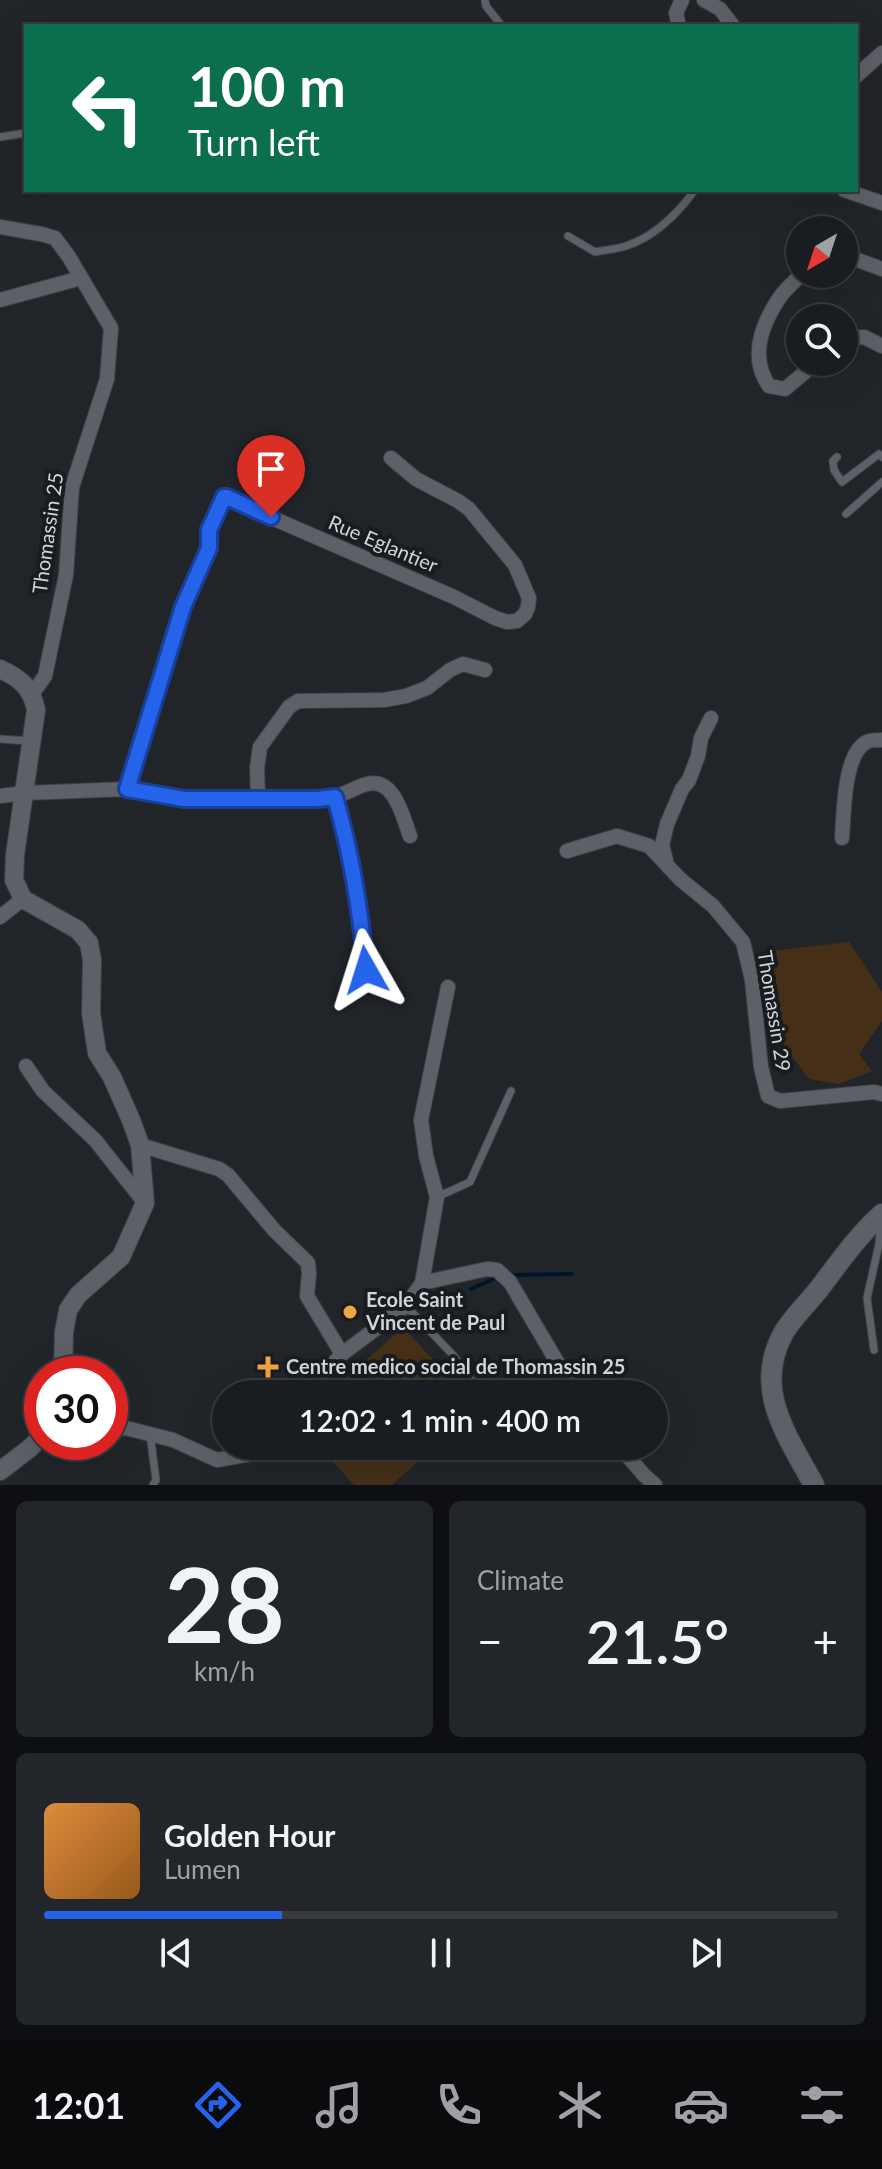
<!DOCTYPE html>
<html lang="en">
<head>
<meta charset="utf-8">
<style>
  :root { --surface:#191c20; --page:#222529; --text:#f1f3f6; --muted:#9fa1a5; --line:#373a3e; --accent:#2563eb }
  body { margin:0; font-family:Lato,sans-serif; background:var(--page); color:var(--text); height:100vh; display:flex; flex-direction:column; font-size:30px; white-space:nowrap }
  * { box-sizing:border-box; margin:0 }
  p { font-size:26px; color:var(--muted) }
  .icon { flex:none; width:44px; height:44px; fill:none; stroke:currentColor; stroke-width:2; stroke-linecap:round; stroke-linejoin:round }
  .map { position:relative; height:1485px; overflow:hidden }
  .sheet { display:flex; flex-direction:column; gap:16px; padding:16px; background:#0e0f12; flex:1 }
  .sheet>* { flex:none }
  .banner { position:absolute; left:24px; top:24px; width:834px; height:168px; border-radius:0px; box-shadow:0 8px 32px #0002,0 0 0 2px var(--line); background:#0b6e4f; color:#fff; overflow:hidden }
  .needle { width:52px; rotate:219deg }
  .fabs { position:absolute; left:786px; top:216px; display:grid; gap:16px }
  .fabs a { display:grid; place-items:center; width:72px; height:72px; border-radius:50%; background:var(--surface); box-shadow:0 8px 32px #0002,0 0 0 2px var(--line); font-size:40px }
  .speed { position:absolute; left:24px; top:1356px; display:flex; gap:16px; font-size:40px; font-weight:700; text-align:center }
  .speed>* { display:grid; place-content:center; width:104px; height:104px; border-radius:50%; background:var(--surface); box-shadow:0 8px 32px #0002,0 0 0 2px var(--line); line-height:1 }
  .speed .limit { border:12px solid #d22; background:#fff; color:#111 }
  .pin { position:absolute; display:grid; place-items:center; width:68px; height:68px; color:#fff; margin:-82px -34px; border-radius:50% 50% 50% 0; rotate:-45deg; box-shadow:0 0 8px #0007 }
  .pin .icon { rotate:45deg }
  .me { position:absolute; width:88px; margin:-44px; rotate:354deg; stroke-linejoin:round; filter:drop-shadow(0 0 6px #0008) }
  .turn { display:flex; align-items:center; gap:28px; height:168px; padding:0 32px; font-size:36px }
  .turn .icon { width:104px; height:104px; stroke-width:2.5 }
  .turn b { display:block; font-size:56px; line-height:68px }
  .big { font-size:60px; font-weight:600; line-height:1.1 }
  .sheet .widget { flex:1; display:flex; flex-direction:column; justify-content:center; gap:12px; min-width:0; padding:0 28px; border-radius:12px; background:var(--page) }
  .sheet .dial { align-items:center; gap:0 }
  .dial b { font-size:104px; line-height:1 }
  .song { display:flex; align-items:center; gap:24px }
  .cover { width:96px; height:96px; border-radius:12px; background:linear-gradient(135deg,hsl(30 70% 55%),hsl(30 70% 35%)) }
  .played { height:8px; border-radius:4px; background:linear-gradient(90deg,var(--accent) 30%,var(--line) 30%) }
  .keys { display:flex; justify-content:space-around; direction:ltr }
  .heat { display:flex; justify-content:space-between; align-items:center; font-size:44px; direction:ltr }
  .sheet .tiles { flex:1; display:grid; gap:16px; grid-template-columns:1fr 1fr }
  .widget:last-child { grid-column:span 2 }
  .trip { position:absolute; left:212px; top:1380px; width:456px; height:80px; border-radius:40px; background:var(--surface); box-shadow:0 8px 32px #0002,0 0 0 2px var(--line); font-weight:600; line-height:80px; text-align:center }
  .tabs { display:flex; height:128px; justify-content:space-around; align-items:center; background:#0a0b0d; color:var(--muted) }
  .tabs .icon { width:56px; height:56px }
  .tabs .active { color:var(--accent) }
  .tabs b { font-size:36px; color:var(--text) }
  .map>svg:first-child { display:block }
  .green { fill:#453017 }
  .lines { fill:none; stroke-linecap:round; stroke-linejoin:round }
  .stream { stroke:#01142a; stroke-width:4 }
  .service-casing { stroke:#3f4245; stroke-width:9 }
  .minor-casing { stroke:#3f4245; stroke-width:16 }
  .tertiary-casing { stroke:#3f4245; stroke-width:20 }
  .secondary-casing { stroke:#3f4245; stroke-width:22 }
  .service { stroke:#5d6167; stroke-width:7 }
  .minor { stroke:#5d6167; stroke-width:14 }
  .tertiary { stroke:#5d6167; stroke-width:18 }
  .secondary { stroke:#5d6167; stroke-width:20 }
  .route-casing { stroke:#184099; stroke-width:20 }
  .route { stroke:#2563eb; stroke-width:14 }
  .poi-dot { fill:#f3a442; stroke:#181c20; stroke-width:3 }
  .labels { text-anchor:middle; stroke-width:8; stroke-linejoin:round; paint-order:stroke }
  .street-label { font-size:20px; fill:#d2d5d8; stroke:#181c20 }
  .poi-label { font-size:20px; font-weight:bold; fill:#d2d5d8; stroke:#181c20; text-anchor:start }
</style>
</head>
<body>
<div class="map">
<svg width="882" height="1485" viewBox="0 0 882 1485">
  <rect width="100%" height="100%" fill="#21252a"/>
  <g class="green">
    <polygon points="849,942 882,992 882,1021 859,1054 872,1071 838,1084 809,1079 761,1014 776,994 771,951"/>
    <polygon points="403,1327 464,1394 329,1394"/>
    <polygon points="319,1446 435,1446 392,1485 354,1485"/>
  </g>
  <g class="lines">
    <g class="stream">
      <polyline points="510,1275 572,1274"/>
      <polyline points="471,1289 498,1277"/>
    </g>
    <g class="service-casing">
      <g id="service">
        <polyline points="485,0 486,6 502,26"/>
        <polyline points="0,137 26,133"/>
        <path d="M568,236L595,252C605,250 617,249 626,246C654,237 678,213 695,190"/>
        <polyline points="837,457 833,461 834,470 842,482 879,454 882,457"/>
        <polyline points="846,514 882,482"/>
        <polyline points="0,739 30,741"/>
        <polyline points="437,1197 470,1182 511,1091"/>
        <polyline points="406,1306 453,1355 482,1394"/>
        <polyline points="874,1350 867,1298 879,1244 881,1221"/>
        <polyline points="150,1434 156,1480 153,1485"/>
      </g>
    </g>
    <g class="minor-casing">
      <g id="minor">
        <polyline points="704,0 720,9 733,26"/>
        <polyline points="679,26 676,13 682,0"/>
        <polyline points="856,76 882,53"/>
        <polyline points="844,190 882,203"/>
        <polyline points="0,227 41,234 55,238 69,257 111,328 107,379 72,487 66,575 45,676 32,694"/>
        <polyline points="844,261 855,259 882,269"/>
        <path d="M802,274C795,281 785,289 780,297C761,325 749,357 769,386L785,389L804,373L814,362"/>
        <polyline points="0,300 81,278"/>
        <polyline points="844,339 864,337 882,346"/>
        <polyline points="127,789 184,799 258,798 257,768 260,747 289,707 298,701 384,700 406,696 427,688 450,670 463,664 485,670"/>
        <polyline points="0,796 25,793 127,789 183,607 209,548 209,530 224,497 454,597 495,618 507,622 517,621 525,614 528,607 529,598 515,565 469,509 458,501 416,479 391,458"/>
        <path d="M335,797C352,855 360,910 366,970"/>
        <path d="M258,798C283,799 308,801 333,797C345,795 355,787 367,784C395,777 403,818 410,836"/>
        <path d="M842,838C844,815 843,750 869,741C870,740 880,740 882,740"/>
        <polyline points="567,851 617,836 649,846 680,879 713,906 743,942 752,980 761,1067 768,1096 780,1101 874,1092 882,1094"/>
        <polyline points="666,861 662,845 667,824 682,789 689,780 698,756 701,738 711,718"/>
        <polyline points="0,917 23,899"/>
        <polyline points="26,1066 43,1091 95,1140 145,1203"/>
        <polyline points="140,1145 219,1169 228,1175 274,1230 308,1263 309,1273 307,1296 342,1354"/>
        <polyline points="422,1283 487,1269 497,1270 510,1282 576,1394"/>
        <polyline points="306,1394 342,1354 406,1306 422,1283 437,1197 426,1156 421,1120 448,987"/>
        <polyline points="110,1429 126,1428 173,1440 217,1460 262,1452 266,1446"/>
        <polyline points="619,1446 644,1475 655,1485"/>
      </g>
    </g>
    <g class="tertiary-casing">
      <g id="tertiary">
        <path d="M0,669C20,678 32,688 36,710L15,855L14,880L23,899L78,930L89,943L92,960L91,1013L97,1053L112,1077L131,1120L140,1145L145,1203L121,1257L78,1295L68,1310L64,1332L63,1374"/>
        <polyline points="0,1471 30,1448 42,1436"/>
      </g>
    </g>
    <g class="secondary-casing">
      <path id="secondary" d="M814,1485C787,1435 752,1389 784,1332C793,1317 808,1303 819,1289C838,1264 858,1235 882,1214"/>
    </g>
    <use href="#service" class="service"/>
    <use href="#minor" class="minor"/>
    <use href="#tertiary" class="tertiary"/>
    <use href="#secondary" class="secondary"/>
  </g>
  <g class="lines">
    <g class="route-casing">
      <path id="route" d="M271,517L227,497H224L209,530V548L183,607L127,789L184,799H318L335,797C352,856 360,909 366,970"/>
    </g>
    <use href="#route" class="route"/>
  </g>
  <g class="poi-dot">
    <circle cx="350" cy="1312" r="8"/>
    <path d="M264 1355h8v8h8v8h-8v8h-8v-8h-8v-8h8z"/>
  </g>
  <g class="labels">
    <g class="street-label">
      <text transform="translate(48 533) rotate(-82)" y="7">Thomassin 25</text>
      <text transform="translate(383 544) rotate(23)" y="7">Rue Eglantier</text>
      <text transform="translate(774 1011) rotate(81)" y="7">Thomassin 29</text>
    </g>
    <g class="poi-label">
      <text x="366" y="1307">Ecole Saint<tspan x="366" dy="23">Vincent de Paul</tspan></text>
      <text x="286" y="1374">Centre medico social de Thomassin 25</text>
    </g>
  </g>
</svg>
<div class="fabs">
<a><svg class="needle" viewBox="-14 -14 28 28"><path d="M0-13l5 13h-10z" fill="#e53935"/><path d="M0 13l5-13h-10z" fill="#9fa1a5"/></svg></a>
<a><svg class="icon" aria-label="search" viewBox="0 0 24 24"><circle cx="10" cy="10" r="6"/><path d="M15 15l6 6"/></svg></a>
</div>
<div class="speed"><div class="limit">30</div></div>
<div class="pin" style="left:271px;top:517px;background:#d93025"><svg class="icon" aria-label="arrive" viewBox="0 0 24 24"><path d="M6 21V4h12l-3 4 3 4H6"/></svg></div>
<svg class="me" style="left:366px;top:970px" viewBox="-20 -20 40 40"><path d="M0-17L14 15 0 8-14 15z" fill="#2563eb" stroke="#fff" stroke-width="4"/></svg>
<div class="trip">12:02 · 1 min · 400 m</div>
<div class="banner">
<div class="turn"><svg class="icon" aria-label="left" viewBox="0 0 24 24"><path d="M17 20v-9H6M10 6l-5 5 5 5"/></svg><div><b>100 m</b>Turn left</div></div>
</div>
</div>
<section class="sheet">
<div class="tiles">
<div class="widget dial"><b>28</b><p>km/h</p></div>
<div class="widget"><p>Climate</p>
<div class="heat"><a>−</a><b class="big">21.5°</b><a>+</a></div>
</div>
<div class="widget">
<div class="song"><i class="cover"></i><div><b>Golden Hour</b><p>Lumen</p></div></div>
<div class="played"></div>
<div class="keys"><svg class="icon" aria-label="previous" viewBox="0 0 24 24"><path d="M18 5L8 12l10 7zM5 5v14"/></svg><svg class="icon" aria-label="pause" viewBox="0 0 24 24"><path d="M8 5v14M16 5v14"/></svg><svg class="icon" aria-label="next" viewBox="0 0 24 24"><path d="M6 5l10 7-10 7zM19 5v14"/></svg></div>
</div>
</div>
</section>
<nav class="tabs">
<b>12:01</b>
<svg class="icon active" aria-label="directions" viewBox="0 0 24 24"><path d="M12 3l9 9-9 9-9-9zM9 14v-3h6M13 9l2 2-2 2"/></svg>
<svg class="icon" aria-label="music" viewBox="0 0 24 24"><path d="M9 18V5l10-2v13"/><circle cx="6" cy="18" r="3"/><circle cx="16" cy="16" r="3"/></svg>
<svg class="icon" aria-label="phone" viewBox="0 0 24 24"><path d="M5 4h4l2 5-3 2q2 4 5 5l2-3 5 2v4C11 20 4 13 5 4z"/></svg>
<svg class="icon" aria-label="climate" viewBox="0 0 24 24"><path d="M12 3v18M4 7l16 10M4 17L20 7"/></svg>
<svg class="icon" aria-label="car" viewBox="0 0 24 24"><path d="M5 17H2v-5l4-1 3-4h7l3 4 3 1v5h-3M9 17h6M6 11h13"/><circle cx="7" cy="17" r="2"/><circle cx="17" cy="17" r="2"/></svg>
<svg class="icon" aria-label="filters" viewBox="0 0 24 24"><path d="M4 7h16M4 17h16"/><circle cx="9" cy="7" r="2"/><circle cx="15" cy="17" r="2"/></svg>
</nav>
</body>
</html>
